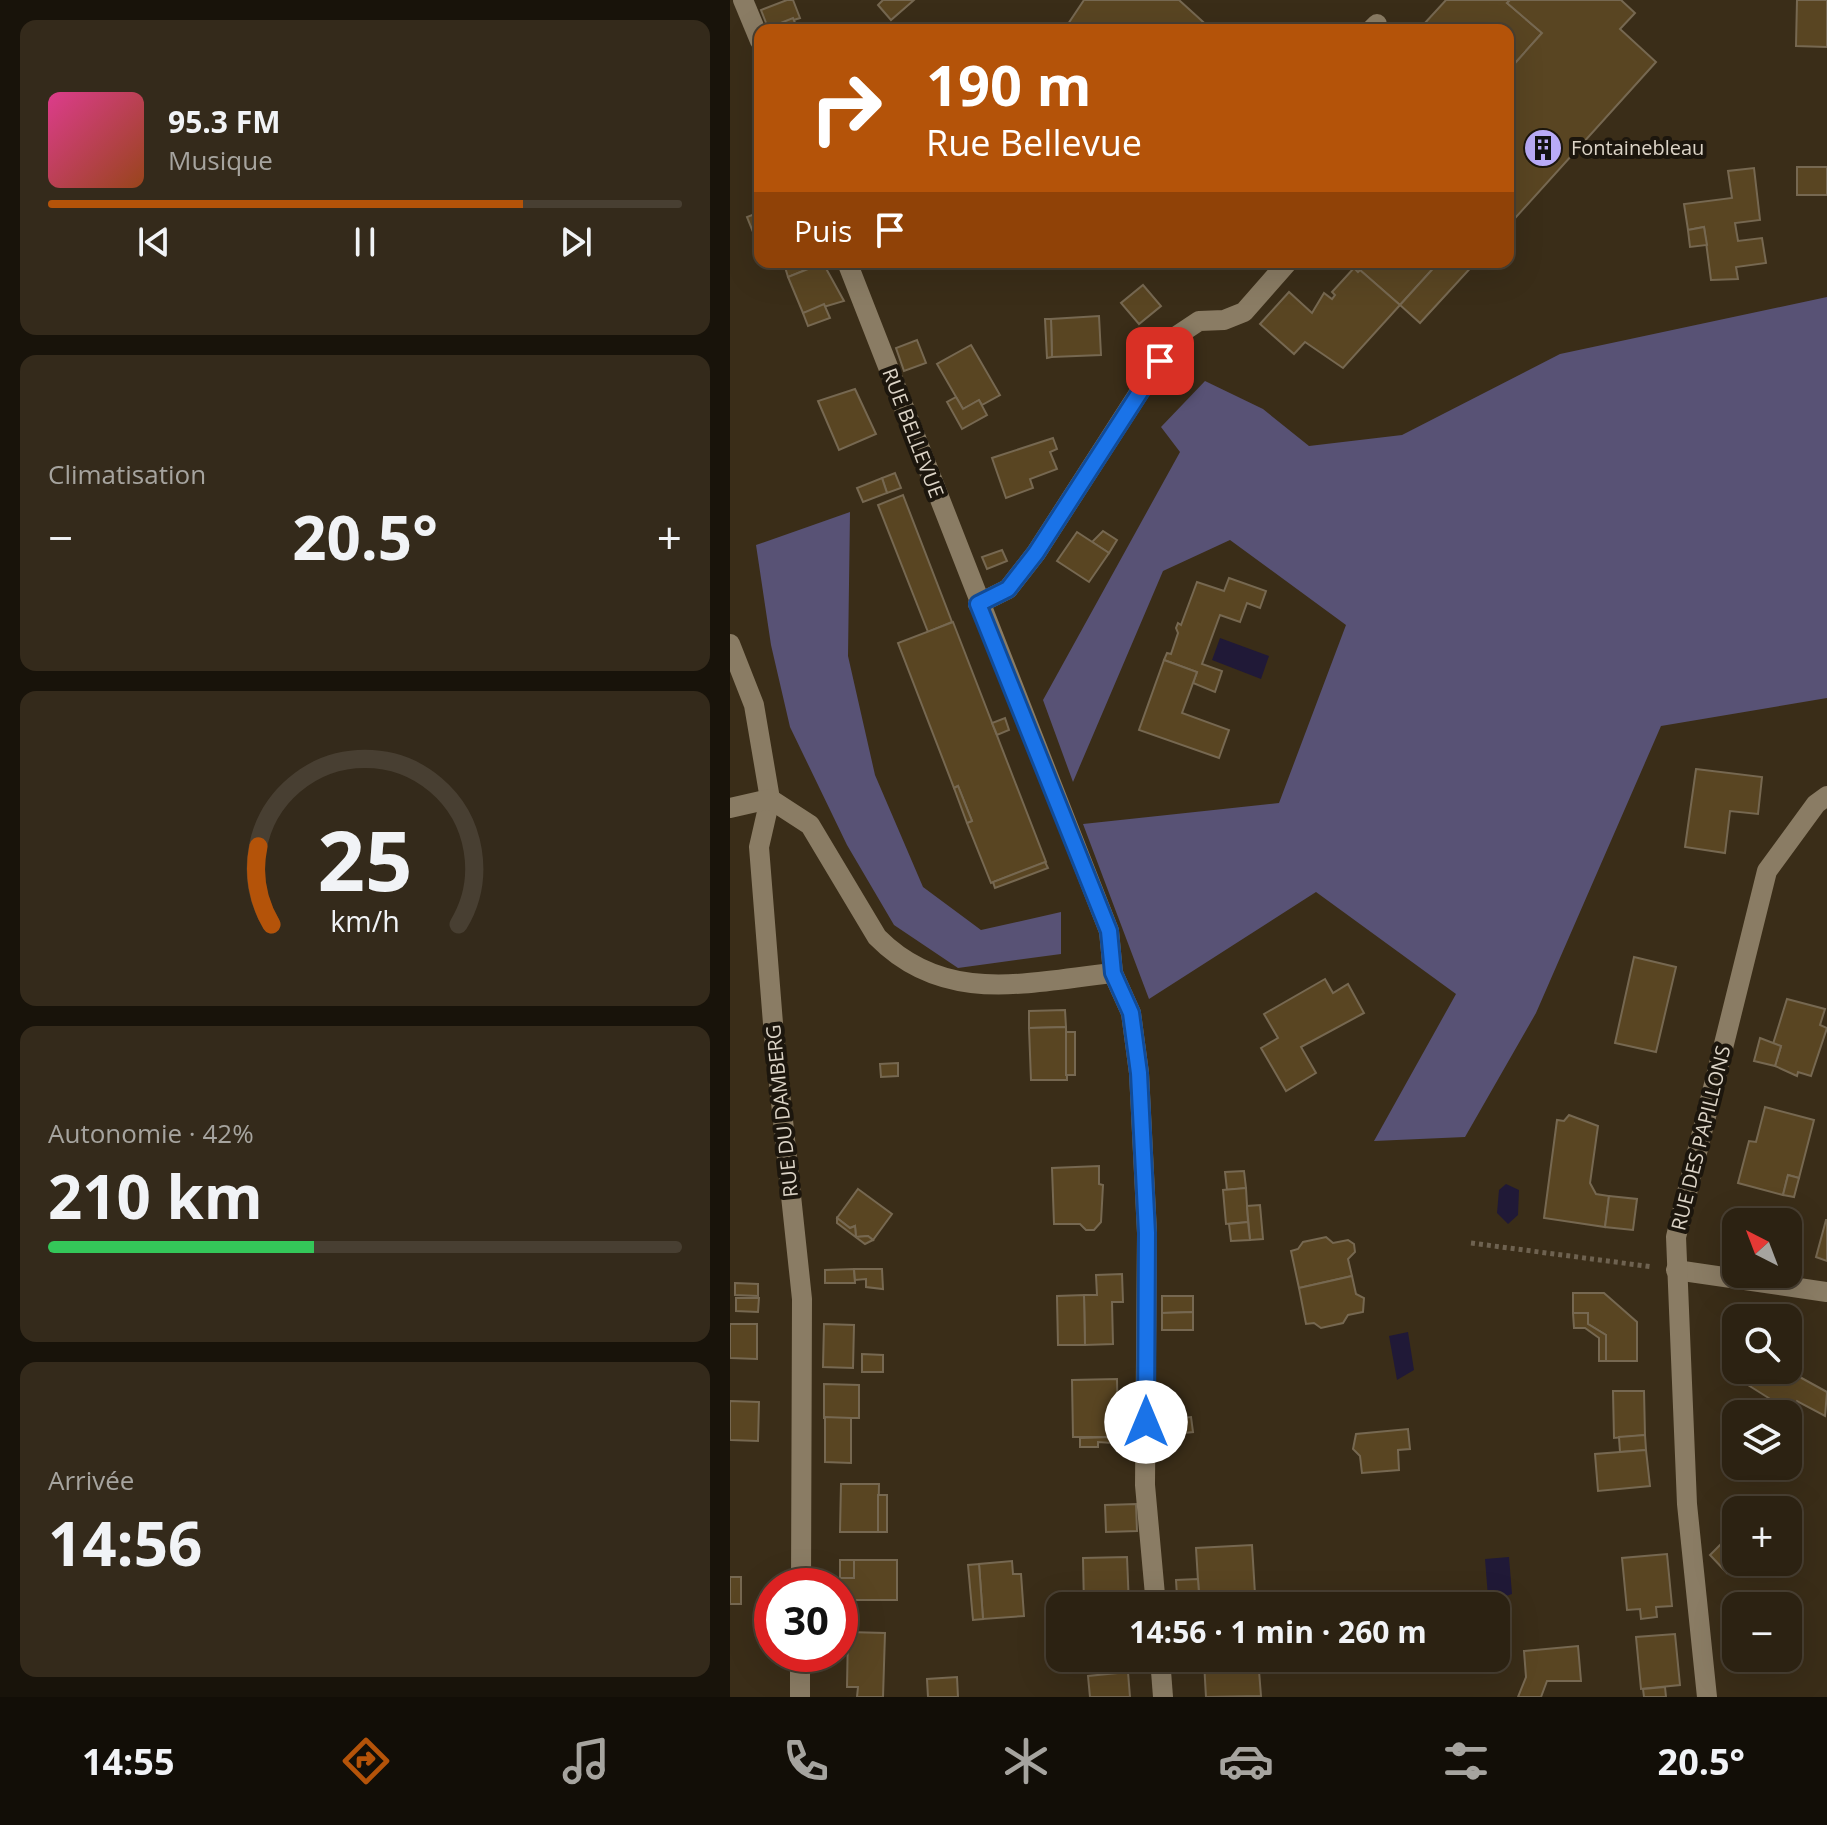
<!DOCTYPE html>
<html lang="fr">
<head>
<meta charset="utf-8">
<style>
  :root { --surface:#2c2212; --page:#342a1b; --text:#f1f3f6; --muted:#a6a49f; --line:#483f32; --accent:#b45309 }
  body { margin:0; font-family:"Open Sans",sans-serif; background:var(--page); color:var(--text); height:100vh; display:flex; flex-direction:column; font-size:30px; white-space:nowrap }
  * { box-sizing:border-box; margin:0 }
  p { font-size:26px; color:var(--muted) }
  .icon { flex:none; width:44px; height:44px; fill:none; stroke:currentColor; stroke-width:2; stroke-linecap:round; stroke-linejoin:round }
  .map { position:relative; flex:1; overflow:hidden }
  .panel { display:flex; flex-direction:column; gap:20px; padding:20px; background:#18130a; width:730px }
  .panel>* { flex:none }
  .hud { position:absolute; left:24px; top:24px; width:760px; height:244px; border-radius:16px; box-shadow:0 8px 32px #0002,0 0 0 2px var(--line); background:#b45309; color:#fff; overflow:hidden }
  .needle { width:52px; rotate:318deg }
  .fabs { position:absolute; left:992px; top:1208px; display:grid; gap:16px }
  .fabs a { display:grid; place-items:center; width:80px; height:80px; border-radius:16px; background:var(--surface); box-shadow:0 8px 32px #0002,0 0 0 2px var(--line); font-size:40px }
  .speed { position:absolute; left:24px; top:1568px; display:flex; gap:16px; font-size:40px; font-weight:700; text-align:center }
  .speed>* { display:grid; place-content:center; width:104px; height:104px; border-radius:50%; background:var(--surface); box-shadow:0 8px 32px #0002,0 0 0 2px var(--line); line-height:1 }
  .speed .limit { border:12px solid #d22; background:#fff; color:#111 }
  .pin { position:absolute; display:grid; place-items:center; width:68px; height:68px; color:#fff; margin:-34px; border-radius:16px; box-shadow:0 4px 12px #0006 }
  .me { position:absolute; width:88px; margin:-44px; rotate:0deg; stroke-linejoin:round; filter:drop-shadow(0 0 6px #0008) }
  .turn { display:flex; align-items:center; gap:28px; height:168px; padding:0 40px; font-size:36px }
  .turn .icon { width:104px; height:104px; stroke-width:2.5 }
  .turn b { display:block; font-size:56px; line-height:68px }
  .then { display:flex; align-items:center; height:76px; padding:0 40px; background:#0003; gap:16px; font-size:30px }
  .big { font-size:60px; font-weight:700; line-height:1.1 }
  .panel .widget { flex:1; display:flex; flex-direction:column; justify-content:center; gap:12px; min-width:0; padding:0 28px; border-radius:16px; background:var(--page) }
  .panel .dial { align-items:center; gap:0 }
  .dial svg { height:208px; overflow:visible; fill:none; stroke:var(--line); stroke-width:7; stroke-linecap:round; text-anchor:middle }
  .dial text { fill:var(--text); stroke:none }
  .song { display:flex; align-items:center; gap:24px }
  .cover { width:96px; height:96px; border-radius:12px; background:linear-gradient(135deg,hsl(330 70% 55%),hsl(20 70% 35%)) }
  .played { height:8px; border-radius:4px; background:linear-gradient(90deg,var(--accent) 75%,var(--line) 75%) }
  .keys { display:flex; justify-content:space-around; direction:ltr }
  .heat { display:flex; justify-content:space-between; align-items:center; font-size:44px; direction:ltr }
  .charge { height:12px; border-radius:6px; background:linear-gradient(90deg,#34c759 42%,var(--line) 0) }
  .trip { position:absolute; left:316px; top:1592px; width:464px; height:80px; border-radius:16px; background:var(--surface); box-shadow:0 8px 32px #0002,0 0 0 2px var(--line); font-weight:700; line-height:80px; text-align:center }
  .menu { display:flex; height:128px; justify-content:space-around; align-items:center; background:#120e07; color:var(--muted) }
  .menu .icon { width:56px; height:56px }
  .menu .active { color:var(--accent) }
  .menu b { font-size:36px; color:var(--text) }
  main { display:flex; flex:1; min-height:0 }
  .map>svg:first-child { display:block }
  .forest { fill:#585275 }
  .water { fill:#201937 }
  .building { fill:#594522; stroke:#766851; stroke-width:2 }
  .lines { fill:none; stroke-linecap:round; stroke-linejoin:round }
  .path { stroke:#6e6250; stroke-width:5; stroke-dasharray:4 4; stroke-linecap:butt }
  .minor { stroke:#8a7c64; stroke-width:20 }
  .route-casing { stroke:#114b97; stroke-width:20 }
  .route { stroke:#1a73e8; stroke-width:14 }
  .labels { text-anchor:middle; stroke-width:8; stroke-linejoin:round; paint-order:stroke }
  .poi-label { font-size:20px; fill:#dcd4c7; stroke:#1c160d; text-anchor:start }
  .street-label { font-size:20px; fill:#dcd4c7; stroke:#1c160d }
</style>
</head>
<body>
<main>
<section class="panel">
<div class="widget">
<div class="song"><i class="cover"></i><div><b>95.3 FM</b><p>Musique</p></div></div>
<div class="played"></div>
<div class="keys"><svg class="icon" aria-label="previous" viewBox="0 0 24 24"><path d="M18 5L8 12l10 7zM5 5v14"/></svg><svg class="icon" aria-label="pause" viewBox="0 0 24 24"><path d="M8 5v14M16 5v14"/></svg><svg class="icon" aria-label="next" viewBox="0 0 24 24"><path d="M6 5l10 7-10 7zM19 5v14"/></svg></div>
</div>
<div class="widget"><p>Climatisation</p>
<div class="heat"><a>−</a><b class="big">20.5°</b><a>+</a></div>
</div>
<div class="widget dial"><svg viewBox="0 0 100 80">
<path d="M14 69A42 42 0 1 1 86 69"/>
<path d="M14 69A42 42 0 0 1 9 39" stroke="#b45309"/>
<text x="50" y="56" font-size="32" font-weight="700">25</text>
<text x="50" y="72" font-size="11">km/h</text>
</svg></div>
<div class="widget"><p>Autonomie · 42%</p><b class="big">210 km</b><div class="charge"></div></div>
<div class="widget"><p>Arrivée</p><b class="big">14:56</b></div>
</section>
<div class="map">
<svg width="1097" height="1697" viewBox="0 0 1097 1697">
  <rect width="100%" height="100%" fill="#3a2d18"/>
  <g class="forest">
    <polygon points="1097,297 1097,698 931,726 806,1013 735,1137 644,1141 726,994 586,892 419,999 353,824 549,803 616,625 500,540 433,571 343,782 313,700 450,452 431,427 475,381 533,409 579,446 672,435 830,354"/>
    <polygon points="120,512 118,656 145,775 193,887 251,930 331,912 331,954 228,968 164,925 117,845 60,727 41,645 26,545"/>
  </g>
  <g class="water">
    <polygon points="490,638 539,656 531,679 482,660"/>
    <polygon points="776,1184 789,1190 788,1215 778,1224 767,1213 769,1190"/>
    <polygon points="678,1332 684,1370 667,1380 659,1336"/>
    <polygon points="779,1557 782,1594 768,1599 758,1597 755,1559"/>
  </g>
  <g class="building">
    <polygon points="57,0 63,0 70,18 38,28 31,10"/>
    <polygon points="153,0 184,0 161,20 148,5"/>
    <polygon points="354,0 449,0 482,30 334,30"/>
    <polygon points="716,0 780,0 777,3 812,33 778,71 778,30 700,30 694,24"/>
    <polygon points="780,0 891,0 905,13 890,29 926,62 778,226 778,71 812,33 777,3"/>
    <polygon points="1067,0 1097,0 1097,47 1066,46"/>
    <polygon points="63,18 68,30 39,30 38,28"/>
    <rect x="1067" y="167" width="30" height="28"/>
    <polygon points="1024,168 1030,220 1005,223 1008,241 1032,238 1036,263 1006,267 1008,279 981,280 974,227 958,230 954,204 1002,198 998,171"/>
    <polygon points="30,212 30,235 25,237 17,217"/>
    <polygon points="974,227 977,245 960,247 958,230"/>
    <polygon points="68,262 93,262 93,263 58,277 55,267"/>
    <polygon points="630,262 709,262 670,305 630,270 634,266"/>
    <polygon points="709,262 746,262 690,323 670,305"/>
    <polygon points="93,263 114,301 73,313 58,277"/>
    <polygon points="624,268 628,272 630,270 670,305 613,368 575,342 564,354 530,324 559,292 582,313 594,293 602,299 605,295 602,292"/>
    <polygon points="413,285 431,306 409,324 391,303"/>
    <polygon points="94,304 100,318 78,326 73,313"/>
    <polygon points="369,316 371,355 322,357 321,319"/>
    <polygon points="315,319 321,319 322,357 317,358"/>
    <polygon points="187,340 196,363 174,371 166,348"/>
    <polygon points="241,345 270,395 252,405 249,400 233,409 207,364"/>
    <polygon points="125,389 146,434 109,450 88,401"/>
    <polygon points="226,397 233,409 249,400 257,415 232,429 217,402"/>
    <polygon points="323,438 327,449 320,452 327,469 300,479 303,488 276,498 262,458"/>
    <polygon points="165,473 171,488 157,493 152,478"/>
    <polygon points="152,478 157,493 133,502 127,488"/>
    <polygon points="173,495 222,622 198,632 148,505"/>
    <polygon points="373,531 387,540 379,553 362,542"/>
    <polygon points="347,532 379,553 359,582 327,561"/>
    <polygon points="272,550 277,561 257,569 252,557"/>
    <polygon points="499,578 536,591 530,608 517,603 510,622 490,615 472,664 492,671 485,692 463,683 467,672 434,660 437,653 441,654 448,633 446,628 448,623 451,625 467,582 494,591"/>
    <polygon points="223,622 316,862 261,883 237,823 242,821 228,786 224,788 168,643"/>
    <polygon points="434,660 467,672 452,713 499,730 489,758 409,730"/>
    <polygon points="275,718 279,730 267,735 262,723"/>
    <polygon points="966,769 1032,777 1028,814 1000,811 995,853 955,847"/>
    <polygon points="228,786 242,821 237,823 224,788"/>
    <polygon points="315,862 318,868 265,888 263,882"/>
    <polygon points="904,957 946,967 926,1052 885,1043"/>
    <polygon points="595,979 603,993 618,984 634,1013 571,1047 586,1073 556,1091 531,1048 548,1038 534,1014"/>
    <polygon points="1057,999 1095,1009 1090,1025 1097,1028 1081,1076 1068,1072 1067,1076 1045,1066 1051,1046 1043,1044"/>
    <polygon points="335,1010 336,1027 299,1028 299,1011"/>
    <polygon points="336,1027 337,1080 301,1080 299,1028"/>
    <rect x="336" y="1032" width="9" height="43"/>
    <polygon points="1030,1038 1051,1046 1045,1066 1024,1061"/>
    <polygon points="168,1063 168,1076 151,1077 150,1064"/>
    <polygon points="1035,1107 1084,1120 1069,1178 1058,1175 1053,1195 1008,1183 1019,1141 1026,1142"/>
    <polygon points="839,1115 868,1126 860,1183 866,1194 879,1196 875,1227 814,1218 827,1120 834,1121"/>
    <polygon points="369,1166 369,1184 373,1185 371,1222 364,1230 356,1230 350,1224 324,1224 322,1168"/>
    <polygon points="514,1171 516,1188 497,1190 495,1172"/>
    <polygon points="1058,1175 1069,1178 1064,1197 1053,1195"/>
    <polygon points="516,1188 518,1222 496,1224 493,1190"/>
    <polygon points="128,1189 162,1214 143,1240 138,1236 126,1237 125,1226 120,1228 107,1218"/>
    <polygon points="879,1196 907,1199 903,1230 875,1227"/>
    <polygon points="530,1205 533,1239 520,1240 517,1206"/>
    <polygon points="107,1218 120,1228 125,1226 126,1237 138,1236 143,1240 135,1244 107,1223"/>
    <polygon points="1096,1220 1097,1220 1097,1261 1086,1257"/>
    <polygon points="518,1222 520,1240 501,1241 499,1224"/>
    <polygon points="596,1237 603,1243 618,1240 624,1244 625,1252 618,1259 622,1276 569,1288 561,1251 568,1249 573,1242"/>
    <polygon points="124,1269 125,1283 95,1283 95,1270"/>
    <polygon points="124,1269 152,1269 153,1289 136,1287 136,1279 125,1280"/>
    <polygon points="392,1274 393,1302 382,1302 383,1344 355,1345 354,1295 367,1295 366,1275"/>
    <polygon points="622,1276 626,1294 634,1298 633,1312 618,1315 613,1323 591,1328 584,1323 576,1324 569,1288"/>
    <polygon points="5,1283 28,1284 28,1296 5,1295"/>
    <polygon points="843,1293 874,1293 907,1322 907,1361 876,1361 876,1335 858,1324 858,1313 843,1313"/>
    <polygon points="354,1295 355,1345 328,1345 327,1296"/>
    <polygon points="432,1296 463,1296 463,1312 432,1313"/>
    <polygon points="6,1298 29,1298 28,1312 6,1311"/>
    <polygon points="463,1312 463,1330 432,1330 432,1313"/>
    <polygon points="843,1313 858,1313 858,1324 876,1335 876,1361 869,1361 869,1338 855,1328 844,1328"/>
    <polygon points="0,1324 27,1324 27,1359 0,1358"/>
    <polygon points="94,1324 124,1325 123,1368 93,1367"/>
    <polygon points="132,1354 153,1355 153,1372 132,1372"/>
    <polygon points="1057,1370 1097,1392 1095,1416 1067,1401 1061,1412 1018,1385 1027,1370"/>
    <polygon points="387,1379 388,1437 343,1437 342,1380"/>
    <polygon points="94,1384 129,1385 129,1418 94,1418"/>
    <polygon points="883,1391 914,1391 915,1435 884,1438"/>
    <polygon points="0,1401 29,1402 28,1441 0,1440"/>
    <polygon points="95,1417 121,1418 121,1463 95,1462"/>
    <polygon points="461,1417 463,1432 436,1435 435,1420"/>
    <polygon points="1006,1418 1006,1449 992,1440"/>
    <polygon points="678,1429 680,1449 668,1450 669,1470 632,1473 630,1456 623,1449 626,1434"/>
    <polygon points="915,1435 916,1450 890,1452 889,1437"/>
    <polygon points="382,1437 382,1443 368,1442 368,1447 350,1447 350,1438"/>
    <polygon points="916,1450 920,1486 868,1491 865,1454"/>
    <polygon points="111,1484 149,1484 148,1532 110,1532"/>
    <rect x="148" y="1495" width="9" height="37"/>
    <polygon points="406,1504 407,1531 376,1532 375,1505"/>
    <polygon points="991,1544 1008,1563 997,1573 980,1555"/>
    <polygon points="522,1545 525,1594 469,1597 466,1548"/>
    <polygon points="937,1554 942,1606 926,1607 927,1617 911,1619 910,1609 897,1610 892,1558"/>
    <polygon points="397,1557 399,1606 354,1606 353,1558"/>
    <rect x="110" y="1560" width="14" height="18"/>
    <polygon points="124,1560 167,1560 167,1600 110,1600 110,1578 124,1578"/>
    <polygon points="282,1561 283,1574 291,1574 294,1616 253,1619 249,1564"/>
    <polygon points="249,1564 253,1619 243,1620 238,1565"/>
    <rect x="0" y="1577" width="11" height="27"/>
    <polygon points="468,1579 469,1594 447,1596 446,1580"/>
    <polygon points="118,1632 155,1633 153,1697 127,1697 128,1687 117,1687"/>
    <polygon points="945,1634 950,1685 911,1689 906,1637"/>
    <polygon points="848,1646 851,1681 817,1681 811,1697 788,1697 796,1677 794,1651"/>
    <polygon points="366,1658 411,1658 412,1671 368,1675"/>
    <polygon points="496,1658 528,1658 531,1696 476,1697 474,1662 496,1661"/>
    <polygon points="398,1672 400,1697 360,1697 358,1676"/>
    <polygon points="227,1677 228,1697 198,1697 197,1679"/>
    <polygon points="935,1687 936,1697 914,1697 913,1689"/>
  </g>
  <g class="lines">
    <polyline class="path" points="741,1243 923,1267"/>
    <g class="minor">
      <polyline points="13,0 30,41"/>
      <polyline points="641,30 647,24"/>
      <polyline points="117,262 379,931 383,973 401,1013 409,1073 417,1233 415,1485 426,1606"/>
      <polyline points="248,604 278,589 306,553 445,337 469,321 494,320 514,312 558,262"/>
      <polyline points="0,644 24,705 40,799 29,847 44,1036 72,1299 71,1586"/>
      <path d="M0,808L40,799L80,825L147,937C215,1006 298,982 383,973"/>
      <polyline points="946,1270 1097,1292"/>
      <polyline points="430,1658 433,1697"/>
      <polyline points="70,1697 70,1654"/>
      <polyline points="977,1697 957,1504 946,1237 1037,871 1086,804 1097,796"/>
    </g>
  </g>
  <g class="lines">
    <g class="route-casing">
      <polyline id="route" points="416,1422 417,1233 409,1073 401,1013 383,973 379,931 248,604 278,589 306,553 430,361"/>
    </g>
    <use href="#route" class="route"/>
  </g>
  <defs>
    <g id="building-disc" transform="scale(2)"><circle r="9.5" fill="#b9abf7" stroke="#1c160d"/><path d="M-4-6H4V6H1V3H-1V6H-4ZM-2.5-4.3h1.7v1.8h-1.7ZM.8-4.3h1.7v1.8H.8ZM-2.5-1h1.7V.8h-1.7ZM.8-1h1.7V.8H.8Z" fill="#111"/></g>
  </defs>
  <g fill-rule="evenodd">
    <use href="#building-disc" x="813" y="148"/>
  </g>
  <g class="labels">
    <g class="poi-label">
      <text x="841" y="155">Fontainebleau</text>
    </g>
    <g class="street-label">
      <text transform="translate(183 433) rotate(69)" y="7">RUE BELLEVUE</text>
      <text transform="translate(52 1111) rotate(-96)" y="7">RUE DU DAMBERG</text>
      <text transform="translate(971 1138) rotate(-76)" y="7">RUE DES PAPILLONS</text>
    </g>
  </g>
</svg>
<div class="fabs">
<a><svg class="needle" viewBox="-14 -14 28 28"><path d="M0-13l5 13h-10z" fill="#e53935"/><path d="M0 13l5-13h-10z" fill="#a6a49f"/></svg></a>
<a><svg class="icon" aria-label="search" viewBox="0 0 24 24"><circle cx="10" cy="10" r="6"/><path d="M15 15l6 6"/></svg></a>
<a><svg class="icon" aria-label="layers" viewBox="0 0 24 24"><path d="M12 4l9 5-9 5-9-5zM3 14l9 5 9-5"/></svg></a>
<a>+</a>
<a>−</a>
</div>
<div class="speed"><div class="limit">30</div></div>
<div class="pin" style="left:430px;top:361px;background:#d93025"><svg class="icon" aria-label="arrive" viewBox="0 0 24 24"><path d="M6 21V4h12l-3 4 3 4H6"/></svg></div>
<svg class="me" style="left:416px;top:1422px" viewBox="-20 -20 40 40"><circle r="19" fill="#fff"/><path d="M0-13L10 11 0 6-10 11z" fill="#1a73e8"/></svg>
<div class="trip">14:56 · 1 min · 260 m</div>
<div class="hud">
<div class="turn"><svg class="icon" aria-label="right" viewBox="0 0 24 24"><path d="M7 20v-9h11M14 6l5 5-5 5"/></svg><div><b>190 m</b>Rue Bellevue</div></div>
<div class="then">Puis<svg class="icon" aria-label="arrive" viewBox="0 0 24 24"><path d="M6 21V4h12l-3 4 3 4H6"/></svg></div>
</div>
</div>
</main>
<nav class="menu">
<b>14:55</b>
<svg class="icon active" aria-label="directions" viewBox="0 0 24 24"><path d="M12 3l9 9-9 9-9-9zM9 14v-3h6M13 9l2 2-2 2"/></svg>
<svg class="icon" aria-label="music" viewBox="0 0 24 24"><path d="M9 18V5l10-2v13"/><circle cx="6" cy="18" r="3"/><circle cx="16" cy="16" r="3"/></svg>
<svg class="icon" aria-label="phone" viewBox="0 0 24 24"><path d="M5 4h4l2 5-3 2q2 4 5 5l2-3 5 2v4C11 20 4 13 5 4z"/></svg>
<svg class="icon" aria-label="climate" viewBox="0 0 24 24"><path d="M12 3v18M4 7l16 10M4 17L20 7"/></svg>
<svg class="icon" aria-label="car" viewBox="0 0 24 24"><path d="M5 17H2v-5l4-1 3-4h7l3 4 3 1v5h-3M9 17h6M6 11h13"/><circle cx="7" cy="17" r="2"/><circle cx="17" cy="17" r="2"/></svg>
<svg class="icon" aria-label="filters" viewBox="0 0 24 24"><path d="M4 7h16M4 17h16"/><circle cx="9" cy="7" r="2"/><circle cx="15" cy="17" r="2"/></svg>
<b>20.5°</b>
</nav>
</body>
</html>
